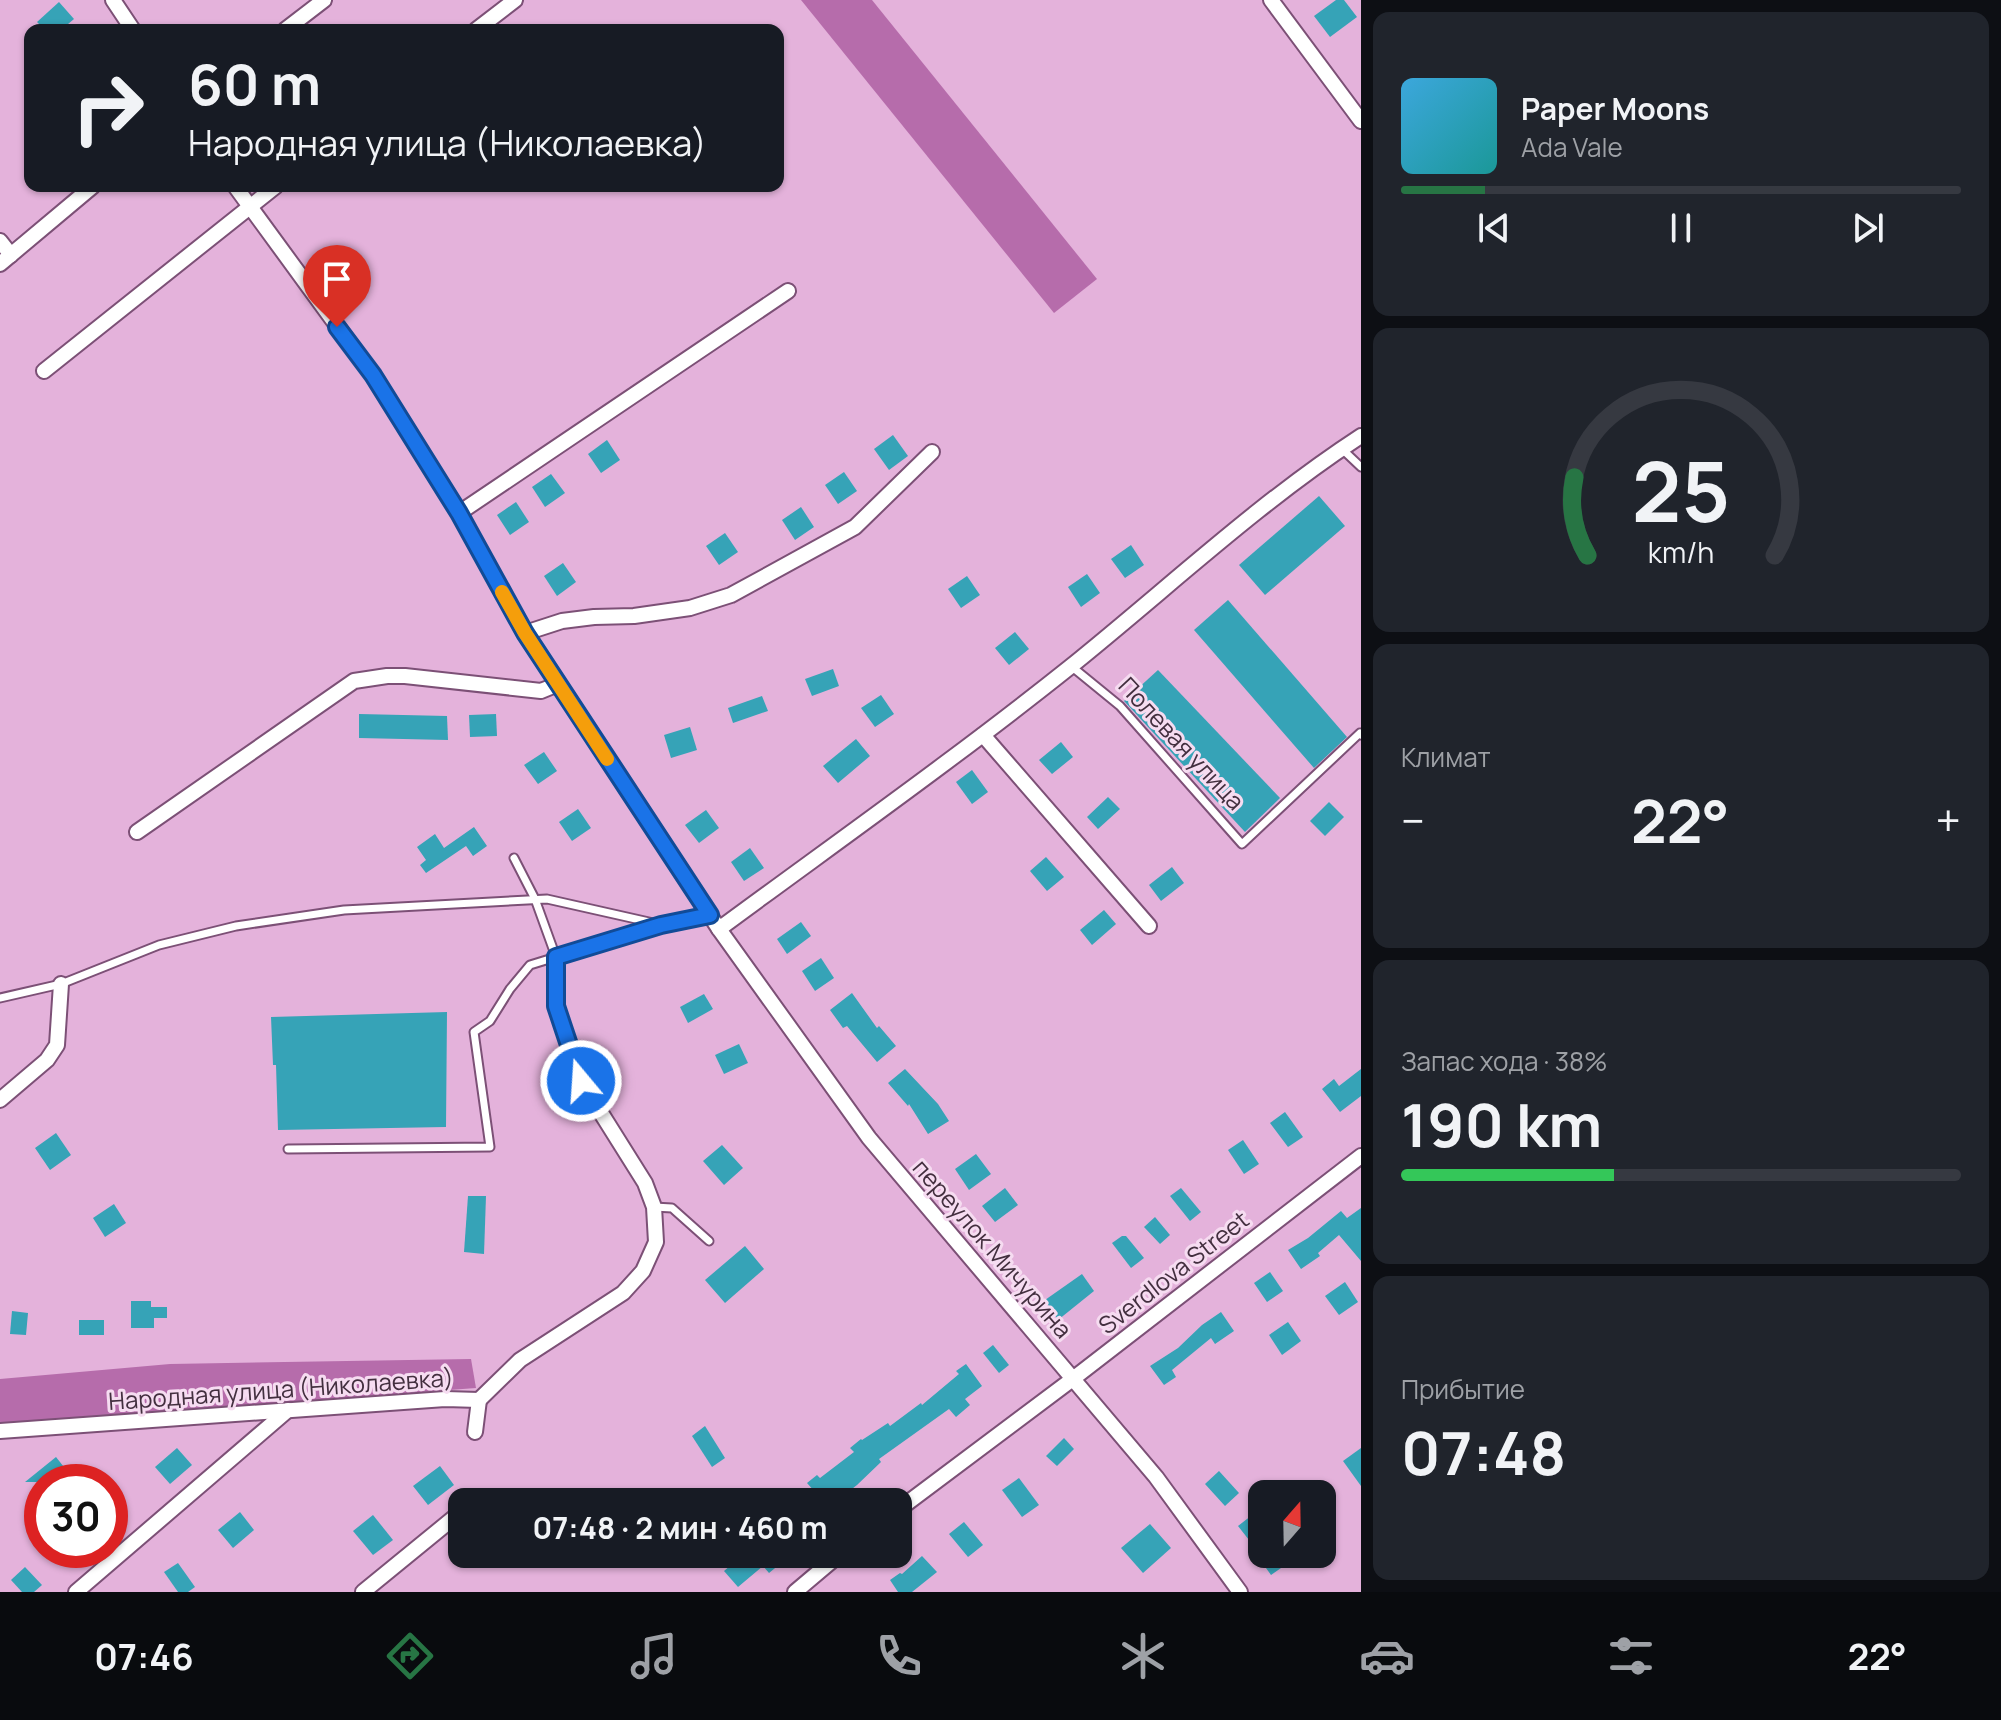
<!DOCTYPE html>
<html lang="ru">
<head>
<meta charset="utf-8">
<style>
  :root { --surface:#171b24; --page:#20242c; --text:#f1f3f6; --muted:#9ea1a6; --line:#363941; --accent:#277544 }
  body { margin:0; font-family:Manrope,sans-serif; background:var(--page); color:var(--text); height:100vh; display:flex; flex-direction:column; font-size:30px; white-space:nowrap }
  * { box-sizing:border-box; margin:0 }
  p { font-size:26px; color:var(--muted) }
  .icon { flex:none; width:44px; height:44px; fill:none; stroke:currentColor; stroke-width:2; stroke-linecap:round; stroke-linejoin:round }
  .map { position:relative; flex:1; overflow:hidden }
  .details { display:flex; flex-direction:column; gap:12px; padding:12px; background:#0d0f14; width:640px }
  .details>* { flex:none }
  .banner { position:absolute; left:24px; top:24px; width:760px; height:168px; border-radius:16px; box-shadow:0 2px 6px #0004; background:#171b24; color:var(--text); overflow:hidden }
  .needle { width:52px; rotate:20deg }
  .tools { position:absolute; left:1248px; top:1480px; display:grid; gap:16px }
  .tools a { display:grid; place-items:center; width:88px; height:88px; border-radius:16px; background:var(--surface); box-shadow:0 2px 6px #0004; font-size:40px }
  .speed { position:absolute; left:24px; top:1464px; display:flex; gap:16px; font-size:40px; font-weight:700; text-align:center }
  .speed>* { display:grid; place-content:center; width:104px; height:104px; border-radius:50%; background:var(--surface); box-shadow:0 2px 6px #0004; line-height:1 }
  .speed .limit { border:12px solid #d22; background:#fff; color:#111 }
  .pin { position:absolute; display:grid; place-items:center; width:68px; height:68px; color:#fff; margin:-82px -34px; border-radius:50% 50% 50% 0; rotate:-45deg; box-shadow:0 0 8px #0007 }
  .pin .icon { rotate:45deg }
  .me { position:absolute; width:88px; margin:-44px; rotate:342deg; stroke-linejoin:round; filter:drop-shadow(0 0 6px #0008) }
  .turn { display:flex; align-items:center; gap:28px; height:168px; padding:0 32px; font-size:36px }
  .turn .icon { width:104px; height:104px; stroke-width:2.5 }
  .turn b { display:block; font-size:56px; line-height:68px }
  .big { font-size:60px; font-weight:700; line-height:1.1 }
  .details .tile { flex:1; display:flex; flex-direction:column; justify-content:center; gap:12px; min-width:0; padding:0 28px; border-radius:16px; background:var(--page) }
  .details .dial { align-items:center; gap:0 }
  .dial svg { height:208px; overflow:visible; fill:none; stroke:var(--line); stroke-width:7; stroke-linecap:round; text-anchor:middle }
  .dial text { fill:var(--text); stroke:none }
  .song { display:flex; align-items:center; gap:24px }
  .cover { width:96px; height:96px; border-radius:12px; background:linear-gradient(135deg,hsl(200 70% 55%),hsl(180 70% 35%)) }
  .played { height:8px; border-radius:4px; background:linear-gradient(90deg,var(--accent) 15%,var(--line) 15%) }
  .keys { display:flex; justify-content:space-around; direction:ltr }
  .heat { display:flex; justify-content:space-between; align-items:center; font-size:44px; direction:ltr }
  .charge { height:12px; border-radius:6px; background:linear-gradient(90deg,#34c759 38%,var(--line) 0) }
  .trip { position:absolute; left:448px; top:1488px; width:464px; height:80px; border-radius:16px; background:var(--surface); box-shadow:0 2px 6px #0004; font-weight:700; line-height:80px; text-align:center }
  .tab-bar { display:flex; height:128px; justify-content:space-around; align-items:center; background:#090b0e; color:var(--muted) }
  .tab-bar .icon { width:56px; height:56px }
  .tab-bar .current { color:var(--accent) }
  .tab-bar b { font-size:36px; color:var(--text) }
  main { display:flex; flex:1; min-height:0 }
  .map>svg:first-child { display:block }
  .forest { fill:#b66cab }
  .building { fill:#36a3b7 }
  .lines { fill:none; stroke-linecap:round; stroke-linejoin:round }
  .service-casing { stroke:#7c5076; stroke-width:11 }
  .minor-casing { stroke:#7c5076; stroke-width:18 }
  .service { stroke:#fff; stroke-width:7 }
  .minor { stroke:#fff; stroke-width:14 }
  .route-casing { stroke:#114b97; stroke-width:20 }
  .route { stroke:#1a73e8; stroke-width:14 }
  .slow { stroke:#f59e0b; stroke-width:14 }
  .labels { text-anchor:middle; stroke-width:6; stroke-linejoin:round; paint-order:stroke }
  .street-label { font-size:24px; fill:#432f3f; stroke:#f6dcf1 }
</style>
</head>
<body>
<main>
<div class="map">
<svg width="1361" height="1592" viewBox="0 0 1361 1592">
  <rect width="100%" height="100%" fill="#e4b2db"/>
  <g class="forest">
    <polygon points="801,0 872,0 1097,279 1054,313"/>
    <polygon points="471,1359 476,1388 0,1424 0,1379 170,1364"/>
  </g>
  <g class="building">
    <polygon points="1336,0 1344,0 1357,17 1330,37 1314,16"/>
    <polygon points="59,2 74,19 61,30 45,30 37,22"/>
    <polygon points="893,435 908,456 889,470 874,449"/>
    <polygon points="607,440 620,460 601,473 588,454"/>
    <polygon points="844,472 857,491 838,504 825,485"/>
    <polygon points="551,474 565,493 545,507 532,487"/>
    <polygon points="1319,496 1345,526 1265,595 1239,565"/>
    <polygon points="516,502 529,522 510,535 497,515"/>
    <polygon points="801,507 814,527 795,540 782,520"/>
    <polygon points="725,533 738,552 719,565 706,546"/>
    <polygon points="1131,545 1144,565 1125,578 1111,559"/>
    <polygon points="563,563 576,582 557,596 544,576"/>
    <polygon points="1087,574 1100,593 1081,607 1068,587"/>
    <polygon points="967,576 980,595 961,608 948,589"/>
    <polygon points="1228,600 1347,737 1314,768 1194,630"/>
    <polygon points="1015,632 1029,649 1009,665 995,648"/>
    <polygon points="833,669 839,686 812,696 805,679"/>
    <polygon points="1158,670 1280,798 1245,832 1124,701"/>
    <polygon points="881,695 894,714 875,727 861,708"/>
    <polygon points="762,696 768,711 733,723 728,708"/>
    <polygon points="359,714 447,716 448,740 359,738"/>
    <polygon points="496,714 497,736 470,737 469,715"/>
    <polygon points="690,727 697,750 671,758 664,735"/>
    <polygon points="856,739 870,756 838,783 823,766"/>
    <polygon points="1061,742 1073,757 1052,774 1039,760"/>
    <polygon points="544,752 557,771 538,784 524,765"/>
    <polygon points="972,770 988,792 972,804 956,782"/>
    <polygon points="1108,797 1120,809 1098,829 1087,817"/>
    <polygon points="1329,802 1344,817 1325,836 1310,821"/>
    <polygon points="578,809 591,828 572,841 559,822"/>
    <polygon points="706,810 719,828 699,843 685,825"/>
    <polygon points="474,827 487,846 473,856 466,846 426,873 420,865 426,860 417,847 435,834 444,848"/>
    <polygon points="750,848 764,868 744,881 731,862"/>
    <polygon points="1046,857 1064,877 1047,891 1030,871"/>
    <polygon points="1172,867 1184,883 1161,901 1149,885"/>
    <polygon points="1104,910 1116,924 1092,945 1080,930"/>
    <polygon points="801,922 811,936 787,954 777,939"/>
    <polygon points="821,958 834,978 815,991 802,971"/>
    <polygon points="852,993 877,1028 879,1026 896,1046 877,1062 847,1026 843,1028 830,1010"/>
    <polygon points="704,994 713,1009 688,1023 680,1007"/>
    <polygon points="447,1012 446,1127 278,1130 276,1065 273,1065 271,1017"/>
    <polygon points="739,1044 748,1063 724,1074 715,1055"/>
    <polygon points="905,1069 938,1104 949,1121 928,1134 909,1104 908,1106 888,1083"/>
    <polygon points="1361,1069 1361,1096 1340,1112 1322,1089 1334,1079 1339,1086"/>
    <polygon points="1285,1112 1303,1137 1288,1147 1270,1123"/>
    <polygon points="56,1133 71,1155 50,1170 35,1148"/>
    <polygon points="1243,1140 1259,1164 1244,1174 1228,1150"/>
    <polygon points="722,1145 743,1168 724,1185 703,1161"/>
    <polygon points="976,1154 991,1174 969,1190 955,1169"/>
    <polygon points="1005,1188 1018,1205 995,1222 982,1206"/>
    <polygon points="1181,1188 1201,1212 1190,1221 1170,1196"/>
    <polygon points="468,1196 486,1196 484,1254 464,1252"/>
    <polygon points="114,1204 126,1223 105,1237 93,1218"/>
    <polygon points="1361,1208 1361,1261 1339,1235 1318,1253 1320,1256 1301,1269 1288,1250 1308,1238 1341,1211 1347,1218"/>
    <polygon points="1155,1217 1170,1235 1160,1244 1144,1227"/>
    <polygon points="1122,1236 1126,1236 1144,1258 1131,1268 1112,1243"/>
    <polygon points="745,1246 764,1269 725,1303 705,1280"/>
    <polygon points="1270,1272 1283,1291 1267,1302 1254,1283"/>
    <polygon points="1082,1274 1094,1291 1058,1320 1045,1300"/>
    <polygon points="1345,1282 1358,1302 1339,1315 1325,1296"/>
    <polygon points="131,1301 151,1301 151,1307 167,1307 167,1318 154,1318 154,1328 131,1328"/>
    <polygon points="12,1311 28,1313 26,1335 10,1334"/>
    <polygon points="1221,1312 1234,1331 1215,1344 1211,1338 1172,1370 1176,1377 1164,1385 1150,1366 1178,1348 1202,1325"/>
    <rect x="79" y="1320" width="25" height="15"/>
    <polygon points="1288,1322 1301,1341 1282,1355 1269,1335"/>
    <polygon points="993,1345 1009,1365 999,1373 983,1353"/>
    <polygon points="966,1364 982,1386 965,1399 970,1405 956,1417 949,1409 879,1459 881,1462 857,1485 848,1492 845,1489 830,1502 824,1502 807,1483 817,1475 820,1478 854,1452 850,1448 861,1439 862,1440 888,1423 890,1426 921,1403 922,1405 959,1374 956,1371"/>
    <polygon points="705,1426 725,1458 712,1467 692,1436"/>
    <polygon points="1064,1438 1074,1449 1057,1466 1046,1456"/>
    <polygon points="177,1448 192,1465 170,1484 155,1467"/>
    <polygon points="1361,1448 1361,1486 1343,1461"/>
    <polygon points="56,1457 71,1476 62,1482 25,1482"/>
    <polygon points="440,1466 454,1485 428,1505 413,1486"/>
    <polygon points="1219,1471 1239,1493 1225,1506 1205,1484"/>
    <polygon points="1019,1478 1039,1505 1022,1517 1002,1490"/>
    <polygon points="240,1512 254,1530 233,1548 218,1530"/>
    <polygon points="1256,1512 1262,1520 1262,1554 1301,1554 1271,1575 1256,1554 1260,1554 1238,1526"/>
    <polygon points="373,1515 393,1540 373,1555 353,1531"/>
    <polygon points="964,1522 983,1545 968,1557 949,1534"/>
    <polygon points="1150,1524 1171,1548 1143,1573 1121,1548"/>
    <polygon points="744,1554 777,1554 774,1557 780,1564 769,1573 763,1566 738,1587 724,1571"/>
    <polygon points="922,1556 937,1572 912,1592 898,1592 890,1580 900,1573 902,1574"/>
    <polygon points="178,1563 195,1587 188,1592 178,1592 164,1572"/>
    <polygon points="25,1567 42,1585 34,1592 22,1592 11,1580"/>
  </g>
  <g class="lines">
    <g class="service-casing">
      <g id="service">
        <polyline points="1342,449 1361,467"/>
        <polyline points="1071,666 1120,706 1242,844 1360,733 1361,735"/>
        <polyline points="0,998 61,984 159,945 236,926 344,910 547,899 658,924"/>
        <polyline points="288,1149 490,1147 474,1032 490,1021 510,989 530,965 556,957 535,899 514,858"/>
        <polyline points="654,1207 672,1208 709,1241"/>
      </g>
    </g>
    <g class="minor-casing">
      <g id="minor">
        <polyline points="113,0 133,30"/>
        <polyline points="1271,0 1361,121"/>
        <polyline points="285,30 324,0"/>
        <polyline points="476,30 515,0"/>
        <polyline points="235,186 373,375 459,513 525,633 719,929 869,1138 1156,1477 1240,1592"/>
        <polyline points="0,241 11,255"/>
        <polyline points="0,264 93,186"/>
        <polyline points="44,371 276,186"/>
        <polyline points="459,513 788,291"/>
        <polyline points="525,633 562,621 594,617 634,616 690,608 731,595 855,527 932,452"/>
        <polyline points="983,735 1149,926"/>
        <polyline points="137,832 354,681 387,676 405,676 541,691 558,684"/>
        <path d="M719,929C837,842 956,758 1070,667C1167,589 1258,503 1361,436"/>
        <polyline points="0,1100 47,1060 57,1045 61,984"/>
        <polyline points="0,1431 445,1399 479,1400 520,1360 623,1293 643,1271 656,1242 654,1207 645,1183 581,1081 556,1006 556,957 661,925 710,915"/>
        <polyline points="475,1432 479,1400"/>
        <polyline points="898,1510 1074,1378 1361,1156"/>
        <polyline points="76,1592 288,1410"/>
        <polyline points="363,1592 456,1516"/>
        <polyline points="795,1592 840,1554"/>
      </g>
    </g>
    <use href="#service" class="service"/>
    <use href="#minor" class="minor"/>
  </g>
  <g class="lines">
    <g class="route-casing">
      <polyline id="route" points="337,327 373,375 459,513 525,633 710,915 661,925 556,957 556,1006 581,1081"/>
    </g>
    <use href="#route" class="route"/>
    <polyline class="slow" points="502,592 525,633 607,759"/>
  </g>
  <g class="labels">
    <g class="street-label">
      <text transform="translate(1181 744) rotate(47)" y="8">Полевая улица</text>
      <text transform="translate(992 1249) rotate(49)" y="8">переулок Мичурина</text>
      <text transform="translate(1174 1273) rotate(-38)" y="8">Sverdlova Street</text>
      <text transform="translate(281 1390) rotate(-4)" y="8">Народная улица (Николаевка)</text>
    </g>
  </g>
</svg>
<div class="tools">
<a><svg class="needle" viewBox="-14 -14 28 28"><path d="M0-13l5 13h-10z" fill="#e53935"/><path d="M0 13l5-13h-10z" fill="#9ea1a6"/></svg></a>
</div>
<div class="speed"><div class="limit">30</div></div>
<div class="pin" style="left:337px;top:327px;background:#d93025"><svg class="icon" aria-label="arrive" viewBox="0 0 24 24"><path d="M6 21V4h12l-3 4 3 4H6"/></svg></div>
<svg class="me" style="left:581px;top:1081px" viewBox="-20 -20 40 40"><circle r="17" fill="#1a73e8" stroke="#fff" stroke-width="3"/><path d="M0-11L8 9 0 5-8 9z" fill="#fff"/></svg>
<div class="trip">07:48 · 2 мин · 460 m</div>
<div class="banner">
<div class="turn"><svg class="icon" aria-label="right" viewBox="0 0 24 24"><path d="M7 20v-9h11M14 6l5 5-5 5"/></svg><div><b>60 m</b>Народная улица (Николаевка)</div></div>
</div>
</div>
<section class="details">
<div class="tile">
<div class="song"><i class="cover"></i><div><b>Paper Moons</b><p>Ada Vale</p></div></div>
<div class="played"></div>
<div class="keys"><svg class="icon" aria-label="previous" viewBox="0 0 24 24"><path d="M18 5L8 12l10 7zM5 5v14"/></svg><svg class="icon" aria-label="pause" viewBox="0 0 24 24"><path d="M8 5v14M16 5v14"/></svg><svg class="icon" aria-label="next" viewBox="0 0 24 24"><path d="M6 5l10 7-10 7zM19 5v14"/></svg></div>
</div>
<div class="tile dial"><svg viewBox="0 0 100 80">
<path d="M14 69A42 42 0 1 1 86 69"/>
<path d="M14 69A42 42 0 0 1 9 39" stroke="#277544"/>
<text x="50" y="56" font-size="32" font-weight="700">25</text>
<text x="50" y="72" font-size="11">km/h</text>
</svg></div>
<div class="tile"><p>Климат</p>
<div class="heat"><a>−</a><b class="big">22°</b><a>+</a></div>
</div>
<div class="tile"><p>Запас хода · 38%</p><b class="big">190 km</b><div class="charge"></div></div>
<div class="tile"><p>Прибытие</p><b class="big">07:48</b></div>
</section>
</main>
<nav class="tab-bar">
<b>07:46</b>
<svg class="icon current" aria-label="directions" viewBox="0 0 24 24"><path d="M12 3l9 9-9 9-9-9zM9 14v-3h6M13 9l2 2-2 2"/></svg>
<svg class="icon" aria-label="music" viewBox="0 0 24 24"><path d="M9 18V5l10-2v13"/><circle cx="6" cy="18" r="3"/><circle cx="16" cy="16" r="3"/></svg>
<svg class="icon" aria-label="phone" viewBox="0 0 24 24"><path d="M5 4h4l2 5-3 2q2 4 5 5l2-3 5 2v4C11 20 4 13 5 4z"/></svg>
<svg class="icon" aria-label="climate" viewBox="0 0 24 24"><path d="M12 3v18M4 7l16 10M4 17L20 7"/></svg>
<svg class="icon" aria-label="car" viewBox="0 0 24 24"><path d="M5 17H2v-5l4-1 3-4h7l3 4 3 1v5h-3M9 17h6M6 11h13"/><circle cx="7" cy="17" r="2"/><circle cx="17" cy="17" r="2"/></svg>
<svg class="icon" aria-label="filters" viewBox="0 0 24 24"><path d="M4 7h16M4 17h16"/><circle cx="9" cy="7" r="2"/><circle cx="15" cy="17" r="2"/></svg>
<b>22°</b>
</nav>
</body>
</html>
